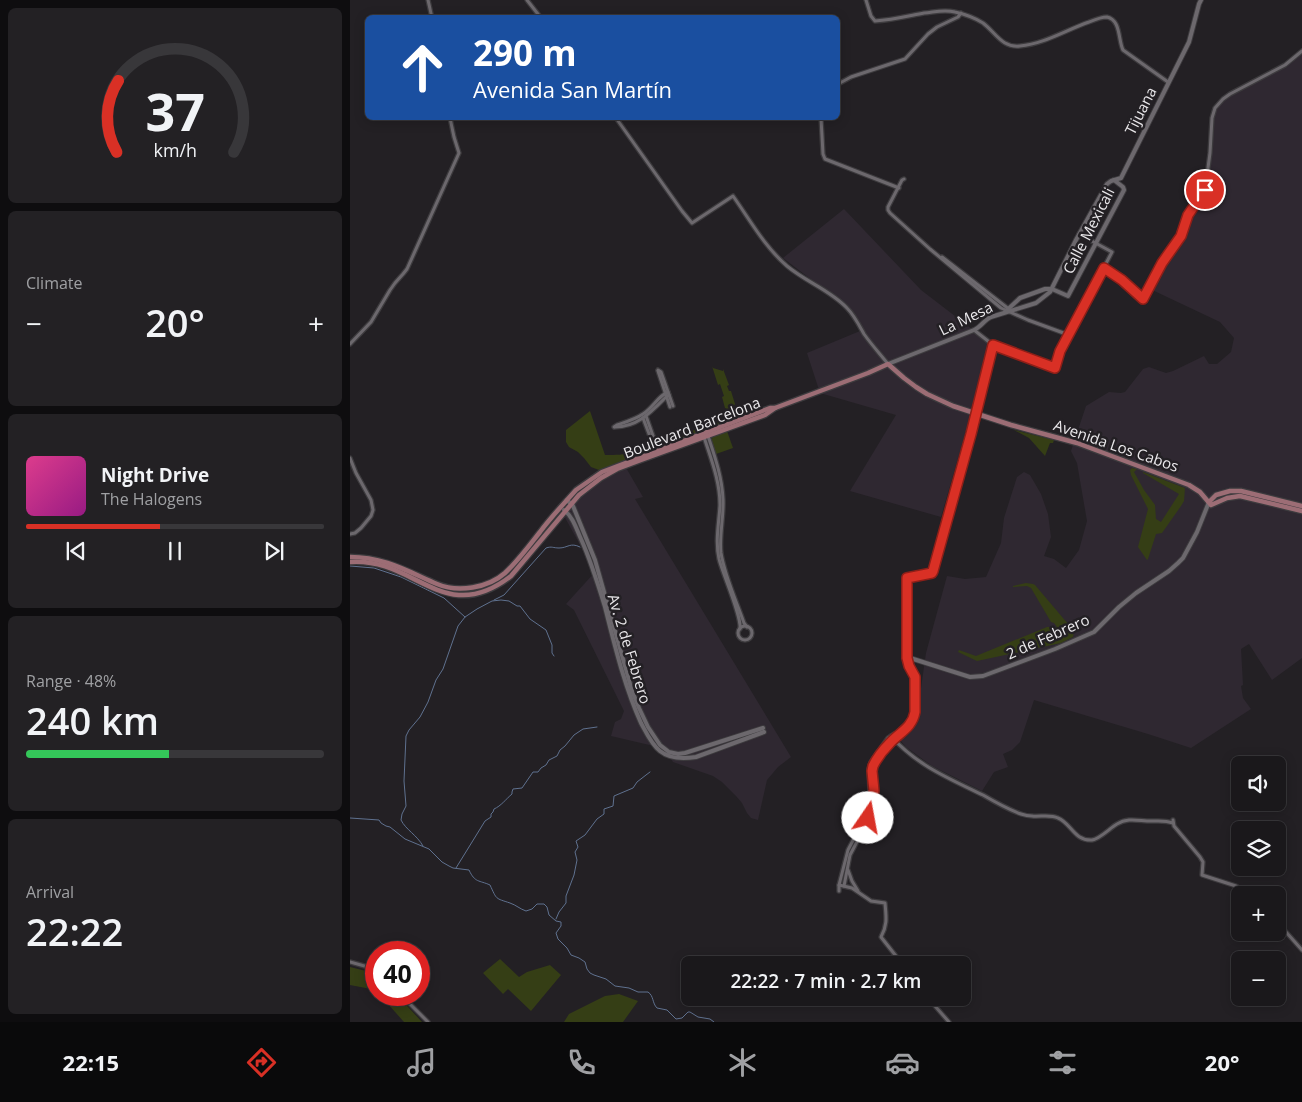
<!DOCTYPE html>
<html lang="en">
<head>
<meta charset="utf-8">
<style>
  :root { --surface:#1a181b; --page:#232124; --text:#f1f3f6; --muted:#9fa0a3; --line:#38373a; --accent:#d93025 }
  body { margin:0; font-family:"Open Sans",sans-serif; background:var(--page); color:var(--text); height:100vh; display:flex; flex-direction:column; font-size:19px; white-space:nowrap }
  * { box-sizing:border-box; margin:0 }
  p { font-size:16px; color:var(--muted) }
  .icon { flex:none; width:28px; height:28px; fill:none; stroke:currentColor; stroke-width:2; stroke-linecap:round; stroke-linejoin:round }
  .map { position:relative; flex:1; overflow:hidden }
  .drawer { display:flex; flex-direction:column; gap:8px; padding:8px; background:#0e0d0f; width:350px }
  .drawer>* { flex:none }
  .top-card { position:absolute; left:15px; top:15px; width:475px; height:105px; border-radius:8px; box-shadow:0 2px 12px #0003,0 0 0 1px var(--line); background:#1a4fa0; color:#fff; overflow:hidden }
  .buttons { position:absolute; left:881px; top:756px; display:grid; gap:10px }
  .buttons a { display:grid; place-items:center; width:55px; height:55px; border-radius:8px; background:var(--surface); box-shadow:0 2px 12px #0003,0 0 0 1px var(--line); font-size:25px }
  .speed { position:absolute; left:15px; top:941px; display:flex; gap:10px; font-size:25px; font-weight:700; text-align:center }
  .speed>* { display:grid; place-content:center; width:65px; height:65px; border-radius:50%; background:var(--surface); box-shadow:0 2px 12px #0003,0 0 0 1px var(--line); line-height:1 }
  .speed .limit { border:8px solid #d22; background:#fff; color:#111 }
  .pin { position:absolute; display:grid; place-items:center; width:42px; height:42px; color:#fff; margin:-21px; border:2px solid #fff; border-radius:50%; box-shadow:0 1px 5px #0007 }
  .me { position:absolute; width:55px; margin:-28px; rotate:12deg; stroke-linejoin:round; filter:drop-shadow(0 0 4px #0008) }
  .turn { display:flex; align-items:center; gap:18px; height:105px; padding:0 25px; font-size:22px }
  .turn .icon { width:65px; height:65px; stroke-width:2.5 }
  .turn b { display:block; font-size:35px; line-height:42px }
  .big { font-size:38px; font-weight:600; line-height:1.1 }
  .drawer .tile { flex:1; display:flex; flex-direction:column; justify-content:center; gap:8px; min-width:0; padding:0 18px; border-radius:8px; background:var(--page) }
  .drawer .dial { align-items:center; gap:0 }
  .dial svg { height:130px; overflow:visible; fill:none; stroke:var(--line); stroke-width:7; stroke-linecap:round; text-anchor:middle }
  .dial text { fill:var(--text); stroke:none }
  .song { display:flex; align-items:center; gap:15px }
  .cover { width:60px; height:60px; border-radius:8px; background:linear-gradient(135deg,hsl(330 70% 55%),hsl(310 70% 35%)) }
  .played { height:5px; border-radius:2px; background:linear-gradient(90deg,var(--accent) 45%,var(--line) 45%) }
  .keys { display:flex; justify-content:space-around; direction:ltr }
  .heat { display:flex; justify-content:space-between; align-items:center; font-size:28px; direction:ltr }
  .charge { height:8px; border-radius:4px; background:linear-gradient(90deg,#34c759 48%,var(--line) 0) }
  .trip { position:absolute; left:331px; top:956px; width:290px; height:50px; border-radius:8px; background:var(--surface); box-shadow:0 2px 12px #0003,0 0 0 1px var(--line); font-weight:600; line-height:50px; text-align:center }
  .dock { display:flex; height:80px; justify-content:space-around; align-items:center; background:#0a0a0b; color:var(--muted) }
  .dock .icon { width:35px; height:35px }
  .dock .active { color:var(--accent) }
  .dock b { font-size:22px; color:var(--text) }
  main { display:flex; flex:1; min-height:0 }
  .map>svg:first-child { display:block }
  .built { fill:#2f2831 }
  .green { fill:#353e15 }
  .lines { fill:none; stroke-linecap:round; stroke-linejoin:round }
  .stream { stroke:#5f718f; stroke-width:1 }
  .tertiary-casing { stroke:#3d3b3e; stroke-width:5.5 }
  .secondary-casing { stroke:#3d3b3e; stroke-width:6 }
  .primary-casing { stroke:#3d3b3e; stroke-width:7 }
  .tertiary { stroke:#6c686d; stroke-width:3 }
  .secondary { stroke:#6c686d; stroke-width:4 }
  .primary { stroke:#9c6d75; stroke-width:4.5 }
  .route-casing { stroke:#8d1f18; stroke-width:12 }
  .route { stroke:#d93025; stroke-width:9 }
  .labels { text-anchor:middle; stroke-width:5; stroke-linejoin:round; paint-order:stroke }
  .street-label { font-size:15px; fill:#eae8eb; stroke:#232024 }
</style>
</head>
<body>
<main>
<section class="drawer">
<div class="tile dial"><svg viewBox="0 0 100 80">
<path d="M14 69A42 42 0 1 1 86 69"/>
<path d="M14 69A42 42 0 0 1 15 25" stroke="#d93025"/>
<text x="50" y="56" font-size="32" font-weight="700">37</text>
<text x="50" y="72" font-size="11">km/h</text>
</svg></div>
<div class="tile"><p>Climate</p>
<div class="heat"><a>−</a><b class="big">20°</b><a>+</a></div>
</div>
<div class="tile">
<div class="song"><i class="cover"></i><div><b>Night Drive</b><p>The Halogens</p></div></div>
<div class="played"></div>
<div class="keys"><svg class="icon" aria-label="previous" viewBox="0 0 24 24"><path d="M18 5L8 12l10 7zM5 5v14"/></svg><svg class="icon" aria-label="pause" viewBox="0 0 24 24"><path d="M8 5v14M16 5v14"/></svg><svg class="icon" aria-label="next" viewBox="0 0 24 24"><path d="M6 5l10 7-10 7zM19 5v14"/></svg></div>
</div>
<div class="tile"><p>Range · 48%</p><b class="big">240 km</b><div class="charge"></div></div>
<div class="tile"><p>Arrival</p><b class="big">22:22</b></div>
</section>
<div class="map">
<svg width="952" height="1022" viewBox="0 0 952 1022">
  <rect width="100%" height="100%" fill="#232024"/>
  <g class="built">
    <polygon points="952,52 952,658 922,680 899,644 891,649 893,685 891,686 893,698 901,709 841,748 798,734 684,700 670,742 662,750 653,754 658,767 644,772 632,791 582,766 556,747 550,740 551,735 561,729 567,716 576,653 597,576 615,579 636,577 651,543 654,518 667,477 674,472 680,475 691,494 698,514 701,537 694,556 704,559 716,568 729,550 737,521 727,463 721,451 736,406 759,392 771,393 775,392 793,369 799,367 816,373 823,371 854,356 859,364 867,364 881,352 884,338 870,322 798,288 814,260 832,236 836,216 856,190 864,114 871,104 888,89 932,67"/>
    <polygon points="494,209 571,290 644,346 625,414 616,431 591,517 500,491 546,415 470,393 457,353 510,331 498,309 492,303 433,258"/>
    <polygon points="275,466 293,497 285,499 441,757 428,767 417,780 408,820 401,818 397,813 392,803 386,796 372,782 363,776 323,762 318,754 308,747 261,736 265,722 271,719 274,711 224,610 216,604 245,572 213,514 241,485"/>
  </g>
  <g class="green">
    <polygon points="362,366 363,368 373,371 373,369 379,385 377,386 379,391 381,391 385,404 383,407 378,409 375,408 372,397 374,396 370,384 368,385"/>
    <path d="M240,411L255,455C268,455 292,455 299,443L300,450L298,451L249,470L241,467L234,458L228,452L219,447L216,442V430Z"/>
    <polygon points="381,417 382,421 312,447 309,446 307,442 311,442"/>
    <polygon points="664,430 704,440 703,443 700,443 695,456 679,438"/>
    <polygon points="377,431 383,448 366,454 361,441 363,436"/>
    <polygon points="782,468 787,469 784,472 794,490 805,505 806,519 811,522 829,494 793,473 793,472 835,488 834,501 831,506 812,533 806,534 798,559 797,560 788,547 798,509 781,475 780,470"/>
    <polygon points="676,583 683,584 685,585 724,631 723,637 711,643 627,661 608,652 609,650 626,656 697,627 707,627 704,623 701,622 681,588 677,586 663,587 663,586"/>
    <polygon points="150,959 169,977 177,972 200,965 211,975 181,1011 158,989 153,994 133,973"/>
    <polygon points="0,967 16,971 26,975 26,990 0,985"/>
    <polygon points="269,994 288,1001 273,1022 214,1022 219,1014 255,996"/>
    <polygon points="30,995 47,995 72,1022 54,1022"/>
  </g>
  <g class="lines">
    <g class="stream">
      <polyline points="0,566 24,568 51,577 94,598 115,617"/>
      <path d="M144,600L154,595L196,548C202,546 203,548 209,548C218,548 220,542 230,547"/>
      <path d="M0,818L29,820L31,823L36,826L40,827L55,839L79,849L92,862L99,866L103,868L119,870C125,883 129,880 140,885C147,900 145,898 160,903C166,905 170,909 176,911L182,909L187,904H194L197,907L199,915L206,921L211,922V926L206,933L208,939L217,948L221,955L229,958L235,962L237,969L240,973L244,975L256,979L265,986L279,988L288,992H298C304,996 302,1003 307,1008L317,1010L326,1019L332,1018L338,1012H340L348,1017L360,1019L364,1022"/>
      <path d="M73,846C67,835 56,830 51,820L52,814L56,806L54,781L56,736L59,730L70,717L78,702L86,680L93,669L108,626L115,617L127,609L142,601L151,600L159,601L167,606H170L180,619L196,630L202,645V653L204,656"/>
      <path d="M106,868L135,821L141,817V814L143,812L144,809C151,806 156,799 162,794V792L163,789L172,788L183,772H188L191,768L196,765L199,760L207,756L210,750L215,746L224,735L233,729L247,727"/>
      <polyline points="206,919 209,912 216,903 216,896 224,875 227,860 225,852 228,847 226,841 235,835 247,819 254,814 254,809 263,806 264,796 283,788 287,782 296,775 300,772"/>
    </g>
    <g class="tertiary-casing">
      <g id="tertiary">
        <polyline points="78,0 82,18"/>
        <polyline points="177,0 191,18"/>
        <path d="M516,0L521,16L525,21C542,20 558,16 574,13C585,12 594,9 605,12C614,14 625,18 633,23C646,33 652,48 670,46C694,44 716,30 739,22C744,20 751,17 757,17C771,20 768,40 773,50L818,82"/>
        <polyline points="488,84 501,77 555,59 578,34 587,27 608,17 611,13"/>
        <path d="M266,118L332,211L342,223L383,196C400,220 414,246 437,266C456,282 480,290 497,308C504,315 509,325 514,334C521,344 530,354 538,364"/>
        <polyline points="471,118 473,154 475,159 549,188"/>
        <polyline points="554,179 552,180 538,207 538,210 540,213 580,249 651,308 678,320 719,335"/>
        <polyline points="592,257 660,310"/>
        <polyline points="754,268 772,280 793,299 812,263 831,236 838,215 855,190 860,153 862,118 865,108 873,99 880,94 935,65 952,51"/>
        <polyline points="624,330 643,345 705,368 710,351 762,252 729,234"/>
        <polyline points="0,344 21,322 40,290 45,283 53,274 57,269 109,153 104,137 100,118"/>
        <polyline points="308,370 311,372 323,406"/>
        <polyline points="308,371 320,407"/>
        <polyline points="296,416 308,450"/>
        <polyline points="293,418 306,452"/>
        <path d="M264,427L267,425C276,422 286,419 293,414C303,408 308,396 318,392"/>
        <path d="M265,427C287,427 300,413 315,398L319,395"/>
        <path d="M358,436C365,457 372,477 373,499C374,517 369,535 371,553C375,577 386,600 394,623L397,627"/>
        <path d="M354,437C361,459 370,481 370,505C369,523 365,541 369,559C373,575 392,616 390,629"/>
        <polyline points="0,458 6,473 21,500 23,510 21,516 11,528 5,533 0,534"/>
        <circle cx="395" cy="633" r="7"/>
        <path d="M541,736C566,765 600,779 633,795C645,802 657,809 671,814C674,815 678,816 682,816C690,817 700,814 708,818C721,823 724,841 742,840C750,839 760,828 767,824C778,817 789,821 801,821C809,821 815,820 823,823"/>
        <polyline points="823,820 824,826 850,857 853,862 852,875 886,886 901,895"/>
        <polyline points="498,870 502,881 508,891"/>
        <path d="M489,885L502,888L521,901L535,903C536,916 538,924 531,937L553,965"/>
        <polyline points="494,886 500,855 510,836 521,808 524,787 522,771 523,766 536,747 544,739 558,727 564,717 565,677 559,666 557,657 557,580 558,578 582,573 583,571 621,434 643,345"/>
        <polyline points="489,891 489,885 498,850 511,825 517,808 520,794 519,769 521,762 538,738 544,734 552,731"/>
        <polyline points="928,923 952,950"/>
        <polyline points="0,962 18,967 26,971"/>
        <polyline points="51,995 78,1022"/>
        <polyline points="578,998 599,1022"/>
      </g>
    </g>
    <g class="secondary-casing">
      <g id="secondary">
        <polyline points="655,312 670,298 695,289 702,289 718,296 774,190 773,187 764,180"/>
        <path d="M538,364L624,330C631,327 634,320 641,317L686,303L700,292L726,240L757,184L761,181L771,178L839,42L849,4L851,0"/>
        <polyline points="217,500 223,506 245,560 282,691 289,708 298,727 310,745 319,752 328,754 335,753 413,728"/>
        <path d="M214,510C223,517 226,528 231,539C241,561 248,584 255,607C265,646 274,685 291,723C296,732 301,744 310,751C320,759 334,759 346,757L414,732"/>
        <polyline points="557,657 620,677 633,676 705,649 744,632 769,607 786,593 819,571 828,563 833,558 847,532 859,502"/>
      </g>
    </g>
    <g class="primary-casing">
      <g id="primary">
        <polyline points="859,502 866,495 880,491 891,491 952,506"/>
        <path d="M0,557C34,557 57,571 87,584C108,593 138,588 155,573C168,561 179,546 190,532C198,521 208,510 217,500L226,490L252,472L420,408H425L518,373L538,364L554,378L566,387L577,394L603,406L661,425L727,443L839,485L850,492L861,505L877,498L890,496L952,511"/>
        <path d="M0,562C65,557 94,628 161,576L229,495L251,478L267,469L291,460L415,415L425,408"/>
      </g>
    </g>
    <use href="#tertiary" class="tertiary"/>
    <use href="#secondary" class="secondary"/>
    <use href="#primary" class="primary"/>
  </g>
  <g class="lines">
    <g class="route-casing">
      <path id="route" d="M518,818L524,791L522,771L523,766C527,758 533,750 540,743C550,732 562,728 565,712V677L559,666L557,658V578L582,573L583,571L621,434L643,345L705,368L710,351L754,268L772,280L793,299L812,263L831,236L838,215L855,190"/>
    </g>
    <use href="#route" class="route"/>
  </g>
  <g class="labels">
    <g class="street-label">
      <text transform="translate(791 111) rotate(-63)" y="5">Tijuana</text>
      <text transform="translate(739 231) rotate(-63)" y="5">Calle Mexicali</text>
      <text transform="translate(616 319) rotate(-26)" y="5">La Mesa</text>
      <text transform="translate(342 428) rotate(-21)" y="5">Boulevard Barcelona</text>
      <text transform="translate(766 446) rotate(19)" y="5">Avenida Los Cabos</text>
      <text transform="translate(698 637) rotate(-24)" y="5">2 de Febrero</text>
      <text transform="translate(279 649) rotate(73)" y="5">Av. 2 de Febrero</text>
    </g>
  </g>
</svg>
<div class="buttons">
<a><svg class="icon" aria-label="sound" viewBox="0 0 24 24"><path d="M4 9h4l5-4v14l-5-4H4zM17 9q2 3 0 6"/></svg></a>
<a><svg class="icon" aria-label="layers" viewBox="0 0 24 24"><path d="M12 4l9 5-9 5-9-5zM3 14l9 5 9-5"/></svg></a>
<a>+</a>
<a>−</a>
</div>
<div class="speed"><div class="limit">40</div></div>
<div class="pin" style="left:855px;top:190px;background:#d93025"><svg class="icon" aria-label="arrive" viewBox="0 0 24 24"><path d="M6 21V4h12l-3 4 3 4H6"/></svg></div>
<svg class="me" style="left:518px;top:818px" viewBox="-20 -20 40 40"><circle r="19" fill="#fff"/><path d="M0-13L10 11 0 6-10 11z" fill="#d93025"/></svg>
<div class="trip">22:22 · 7 min · 2.7 km</div>
<div class="top-card">
<div class="turn"><svg class="icon" aria-label="ahead" viewBox="0 0 24 24"><path d="M12 20V5M6 11l6-6 6 6"/></svg><div><b>290 m</b>Avenida San Martín</div></div>
</div>
</div>
</main>
<nav class="dock">
<b>22:15</b>
<svg class="icon active" aria-label="directions" viewBox="0 0 24 24"><path d="M12 3l9 9-9 9-9-9zM9 14v-3h6M13 9l2 2-2 2"/></svg>
<svg class="icon" aria-label="music" viewBox="0 0 24 24"><path d="M9 18V5l10-2v13"/><circle cx="6" cy="18" r="3"/><circle cx="16" cy="16" r="3"/></svg>
<svg class="icon" aria-label="phone" viewBox="0 0 24 24"><path d="M5 4h4l2 5-3 2q2 4 5 5l2-3 5 2v4C11 20 4 13 5 4z"/></svg>
<svg class="icon" aria-label="climate" viewBox="0 0 24 24"><path d="M12 3v18M4 7l16 10M4 17L20 7"/></svg>
<svg class="icon" aria-label="car" viewBox="0 0 24 24"><path d="M5 17H2v-5l4-1 3-4h7l3 4 3 1v5h-3M9 17h6M6 11h13"/><circle cx="7" cy="17" r="2"/><circle cx="17" cy="17" r="2"/></svg>
<svg class="icon" aria-label="filters" viewBox="0 0 24 24"><path d="M4 7h16M4 17h16"/><circle cx="9" cy="7" r="2"/><circle cx="15" cy="17" r="2"/></svg>
<b>20°</b>
</nav>
</body>
</html>
